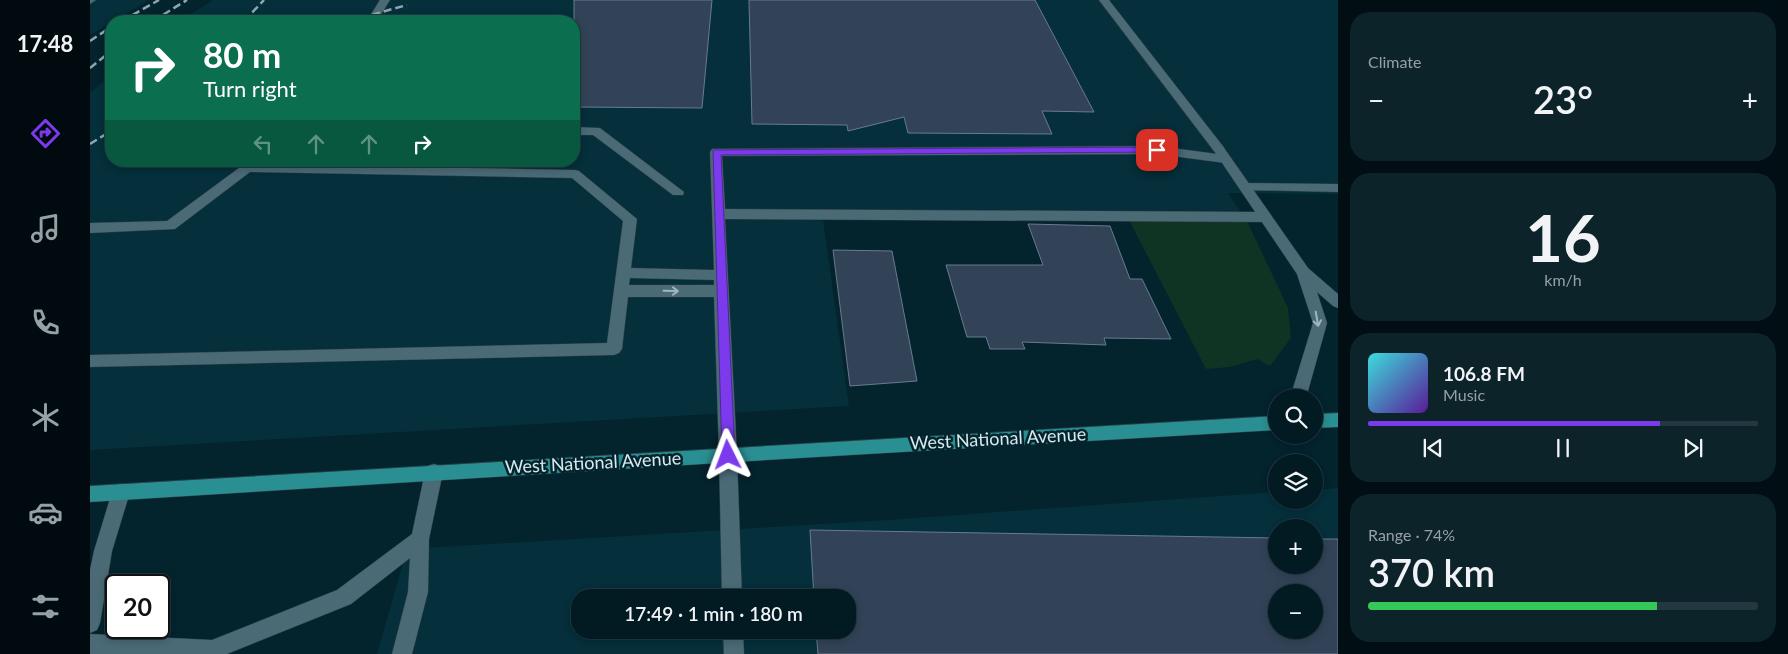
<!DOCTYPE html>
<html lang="en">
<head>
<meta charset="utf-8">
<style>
  :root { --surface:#021a22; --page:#0c232a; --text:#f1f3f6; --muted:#96a1a5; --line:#233840; --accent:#7c3aed }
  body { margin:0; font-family:Lato,sans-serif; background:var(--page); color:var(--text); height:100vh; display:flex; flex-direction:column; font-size:19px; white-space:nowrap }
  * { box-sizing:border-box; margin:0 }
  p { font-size:16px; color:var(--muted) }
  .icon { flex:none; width:28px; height:28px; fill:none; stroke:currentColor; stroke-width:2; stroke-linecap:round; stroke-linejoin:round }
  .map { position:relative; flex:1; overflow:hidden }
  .panel { display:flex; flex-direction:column; gap:12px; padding:12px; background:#010e13; width:450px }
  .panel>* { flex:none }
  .banner { position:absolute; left:15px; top:15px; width:475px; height:152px; border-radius:20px; box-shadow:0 2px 8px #0003,0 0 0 1px var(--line); background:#0b6e4f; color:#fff; overflow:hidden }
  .fabs { position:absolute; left:1178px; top:389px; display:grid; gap:10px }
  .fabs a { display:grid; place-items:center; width:55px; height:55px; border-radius:50%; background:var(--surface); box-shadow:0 2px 8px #0003,0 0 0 1px var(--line); font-size:25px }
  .speed { position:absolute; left:15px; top:574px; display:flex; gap:10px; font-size:25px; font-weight:700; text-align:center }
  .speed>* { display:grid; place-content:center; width:65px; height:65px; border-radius:50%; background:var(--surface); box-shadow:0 2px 8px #0003,0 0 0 1px var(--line); line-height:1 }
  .speed .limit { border:2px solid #111; border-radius:8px; background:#fff; color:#111 }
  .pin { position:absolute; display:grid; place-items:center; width:42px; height:42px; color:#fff; margin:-21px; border-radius:10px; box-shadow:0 2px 8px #0006 }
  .me { position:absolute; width:55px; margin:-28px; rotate:357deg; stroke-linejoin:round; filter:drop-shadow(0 0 4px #0008) }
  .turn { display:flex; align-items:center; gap:18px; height:105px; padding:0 15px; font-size:22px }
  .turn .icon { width:65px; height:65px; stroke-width:2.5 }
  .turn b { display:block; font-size:35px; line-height:42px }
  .lanes { display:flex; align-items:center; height:48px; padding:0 15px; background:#0003; justify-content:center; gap:25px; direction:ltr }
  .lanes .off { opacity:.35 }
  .big { font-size:38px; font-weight:600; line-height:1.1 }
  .panel .tile { flex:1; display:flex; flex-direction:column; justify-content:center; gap:8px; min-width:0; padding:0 18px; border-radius:20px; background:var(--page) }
  .panel .dial { align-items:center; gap:0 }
  .dial b { font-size:65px; line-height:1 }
  .song { display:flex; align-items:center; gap:15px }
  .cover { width:60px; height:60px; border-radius:8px; background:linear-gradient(135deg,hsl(180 70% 55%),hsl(270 70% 35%)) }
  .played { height:5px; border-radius:2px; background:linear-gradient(90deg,var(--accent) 75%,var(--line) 75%) }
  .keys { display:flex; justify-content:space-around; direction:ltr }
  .heat { display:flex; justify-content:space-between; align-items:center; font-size:28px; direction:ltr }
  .charge { height:8px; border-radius:4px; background:linear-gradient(90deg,#34c759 74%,var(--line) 0) }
  .trip { position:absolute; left:481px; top:589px; width:285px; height:50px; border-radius:20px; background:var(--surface); box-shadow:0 2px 8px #0003,0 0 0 1px var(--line); font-weight:600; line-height:50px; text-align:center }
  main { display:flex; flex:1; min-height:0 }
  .tab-bar { display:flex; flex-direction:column; width:90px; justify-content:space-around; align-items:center; background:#010a0e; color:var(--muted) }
  .tab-bar .icon { width:35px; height:35px }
  .tab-bar .selected { color:var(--accent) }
  .tab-bar b { font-size:22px; color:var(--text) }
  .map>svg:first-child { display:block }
  .built { fill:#042f3b; fill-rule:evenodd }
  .green { fill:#0f3424 }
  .building { fill:#324357; stroke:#687b91; fill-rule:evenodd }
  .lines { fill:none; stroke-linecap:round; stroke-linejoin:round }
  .service-casing { stroke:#2f3c43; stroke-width:1 }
  .minor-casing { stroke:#2f3c43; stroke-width:1 }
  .primary-casing { stroke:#2f3c43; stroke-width:1 }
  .service { fill:#4a6a76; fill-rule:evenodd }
  .minor { fill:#4a6a76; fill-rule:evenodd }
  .primary { fill:#298f92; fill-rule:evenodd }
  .rail { stroke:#90a6ad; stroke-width:2.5; stroke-dasharray:8 4; stroke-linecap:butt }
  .oneway { stroke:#9fb6be }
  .route { fill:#7c3aed; stroke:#51269a }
  .labels { text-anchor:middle; stroke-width:5; stroke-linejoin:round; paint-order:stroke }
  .street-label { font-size:18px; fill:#d7e8ee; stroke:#03232d }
</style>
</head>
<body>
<main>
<nav class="tab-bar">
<b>17:48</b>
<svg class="icon selected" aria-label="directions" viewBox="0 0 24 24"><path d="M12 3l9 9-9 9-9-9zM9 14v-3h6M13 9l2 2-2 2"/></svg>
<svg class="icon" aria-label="music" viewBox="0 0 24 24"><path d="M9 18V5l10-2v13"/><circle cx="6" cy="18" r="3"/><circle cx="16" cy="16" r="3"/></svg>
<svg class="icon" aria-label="phone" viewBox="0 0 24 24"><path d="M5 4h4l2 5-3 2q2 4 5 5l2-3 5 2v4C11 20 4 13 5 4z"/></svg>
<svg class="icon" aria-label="climate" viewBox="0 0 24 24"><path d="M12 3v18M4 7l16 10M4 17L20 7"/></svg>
<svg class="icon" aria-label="car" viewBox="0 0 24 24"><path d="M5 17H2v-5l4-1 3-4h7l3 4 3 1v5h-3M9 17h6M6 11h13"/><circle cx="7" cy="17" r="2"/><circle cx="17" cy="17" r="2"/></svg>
<svg class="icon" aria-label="filters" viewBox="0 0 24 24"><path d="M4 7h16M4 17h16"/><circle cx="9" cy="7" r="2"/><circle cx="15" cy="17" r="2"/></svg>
</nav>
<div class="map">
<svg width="1248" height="654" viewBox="0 0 1248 654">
  <rect width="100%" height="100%" fill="#03232d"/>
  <g class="built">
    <polygon points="0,0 59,0 0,35"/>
    <polygon points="123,0 1248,0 1248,194 1138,193 1157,221 733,219 759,406 0,450 0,93 21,75 21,161 484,161 484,21 90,21"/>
    <path d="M1248,488V654H287L317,549L797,520L1186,492V500H1224V490ZM1186,528H1224V565H1186ZM1186,592H1224V630H1186ZM490,598H758V630H490Z"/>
  </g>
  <polygon class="green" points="1039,220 1157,221 1198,308 1201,338 1180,366 1167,359 1140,367 1116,369"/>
  <g class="building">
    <polygon points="484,0 622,0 612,108 484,107"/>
    <polygon points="659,0 945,0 1004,112 952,111 962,134 818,133 814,117 758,131 757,125 662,124"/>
    <polygon points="938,224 1020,226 1040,279 1052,279 1081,339 1014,338 1016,345 932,342 935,349 900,349 896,337 877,337 856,265 953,265"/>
    <polygon points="743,250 802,251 827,381 760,386"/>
    <path d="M720,530L1186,538V565H1224V539H1248V654H728L726,630H758V598H724ZM1186,592H1224V630H1186Z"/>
  </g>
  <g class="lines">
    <g class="service-casing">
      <g id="service">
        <polygon points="0,0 6,0 0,4"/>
        <polygon points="290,0 300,0 287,21 277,21"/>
        <polygon points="1009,0 1019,0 1132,145 1134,148 1132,151 1124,151"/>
        <polygon points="484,127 510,128 594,192 593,195 583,195 503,135 484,135"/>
        <path d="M1067,146L1135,155L1141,159L1135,163L1067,154L632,156L635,209L1175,212L1180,214L1182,217L1180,220L1175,222L635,219L647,455L644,461L638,463L632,461L629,455L624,297H538L532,349L529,353L524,355L0,367V355L517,343L533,221L482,178L160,172L85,229L0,233V223L77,221L153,165L157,164L485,170L489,171L547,219L541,268L624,270L620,152L622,149ZM540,278L624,280V285H539Z"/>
        <polygon points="1155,183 1248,184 1248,192 1151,190 1149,187 1151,184"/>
        <polygon points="344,464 350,466 353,472 339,539 338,592 322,654 302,654 318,592 320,558 261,604 137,654 0,654 0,634 122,640 247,590 322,534 335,472 338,466"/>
        <polygon points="31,484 37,486 40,492 22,551 10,623 7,630 0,633 0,570 4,551 22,492 25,486"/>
      </g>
    </g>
    <g class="minor-casing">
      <g id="minor">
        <polygon points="1128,144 1132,145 1218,268 1248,294 1248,308 1243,306 1227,292 1237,323 1216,398 1200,398 1223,323 1207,274 1122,148"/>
        <polygon points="638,447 644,449 647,455 652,598 632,598 629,455 632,449"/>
        <polygon points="633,630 653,630 654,654 634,654"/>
      </g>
    </g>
    <g class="primary-casing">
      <g id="primary">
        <polygon points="1248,413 1248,427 1224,428 1224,414"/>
        <polygon points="1186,416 1186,430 693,459 0,502 0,486"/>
      </g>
    </g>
    <use href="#service" class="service"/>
    <use href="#minor" class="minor"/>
    <use href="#primary" class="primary"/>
    <g class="rail">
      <polyline points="32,21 69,0"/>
      <polyline points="63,21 97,0"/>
      <polyline points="154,21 174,0"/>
      <polyline points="259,21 317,5"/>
      <polyline points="0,41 21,27"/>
      <polyline points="0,68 21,51"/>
      <polyline points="0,144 21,131"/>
    </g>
  </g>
  <defs><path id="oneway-shaft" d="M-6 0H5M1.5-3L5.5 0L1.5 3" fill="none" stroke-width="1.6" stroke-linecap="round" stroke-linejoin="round" transform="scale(1.25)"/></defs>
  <g class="oneway">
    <use href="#oneway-shaft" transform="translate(581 291) rotate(1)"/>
    <use href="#oneway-shaft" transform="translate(1227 319) rotate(80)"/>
  </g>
  <polygon class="route" points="1067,147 1070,148 1070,152 631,155 645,455 643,459 638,461 634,459 632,455 623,150"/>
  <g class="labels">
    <g class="street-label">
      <text transform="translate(908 439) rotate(-3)" y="6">West National Avenue</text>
      <text transform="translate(503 463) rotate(-3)" y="6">West National Avenue</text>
    </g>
  </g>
</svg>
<div class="fabs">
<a><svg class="icon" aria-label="search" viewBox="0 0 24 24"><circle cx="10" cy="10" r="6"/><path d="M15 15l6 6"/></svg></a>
<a><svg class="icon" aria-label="layers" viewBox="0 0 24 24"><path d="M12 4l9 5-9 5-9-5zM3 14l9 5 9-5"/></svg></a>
<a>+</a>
<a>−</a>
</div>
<div class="speed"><div class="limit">20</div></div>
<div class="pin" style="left:1067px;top:150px;background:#d93025"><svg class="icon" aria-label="arrive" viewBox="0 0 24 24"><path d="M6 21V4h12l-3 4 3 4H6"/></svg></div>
<svg class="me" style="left:638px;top:455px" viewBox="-20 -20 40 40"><path d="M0-17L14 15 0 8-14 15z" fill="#7c3aed" stroke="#fff" stroke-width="4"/></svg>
<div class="trip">17:49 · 1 min · 180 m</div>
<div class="banner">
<div class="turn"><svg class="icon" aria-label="right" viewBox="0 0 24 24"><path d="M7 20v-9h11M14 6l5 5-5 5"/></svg><div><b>80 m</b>Turn right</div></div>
<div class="lanes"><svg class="icon off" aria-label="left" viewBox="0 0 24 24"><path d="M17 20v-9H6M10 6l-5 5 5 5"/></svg><svg class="icon off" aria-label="ahead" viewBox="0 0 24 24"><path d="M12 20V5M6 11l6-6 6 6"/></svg><svg class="icon off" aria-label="ahead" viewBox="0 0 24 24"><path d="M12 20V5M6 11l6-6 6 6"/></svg><svg class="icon" aria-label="right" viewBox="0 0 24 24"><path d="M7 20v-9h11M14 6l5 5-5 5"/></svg></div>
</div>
</div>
<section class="panel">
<div class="tile"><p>Climate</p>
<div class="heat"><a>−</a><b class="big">23°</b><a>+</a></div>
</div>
<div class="tile dial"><b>16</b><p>km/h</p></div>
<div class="tile">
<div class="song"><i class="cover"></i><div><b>106.8 FM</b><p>Music</p></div></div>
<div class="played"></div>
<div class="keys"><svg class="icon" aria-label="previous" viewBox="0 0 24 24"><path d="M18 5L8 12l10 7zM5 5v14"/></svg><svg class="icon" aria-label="pause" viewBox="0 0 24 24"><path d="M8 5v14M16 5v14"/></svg><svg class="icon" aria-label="next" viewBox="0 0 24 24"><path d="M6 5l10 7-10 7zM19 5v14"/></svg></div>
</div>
<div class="tile"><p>Range · 74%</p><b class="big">370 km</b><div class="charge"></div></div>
</section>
</main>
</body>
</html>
